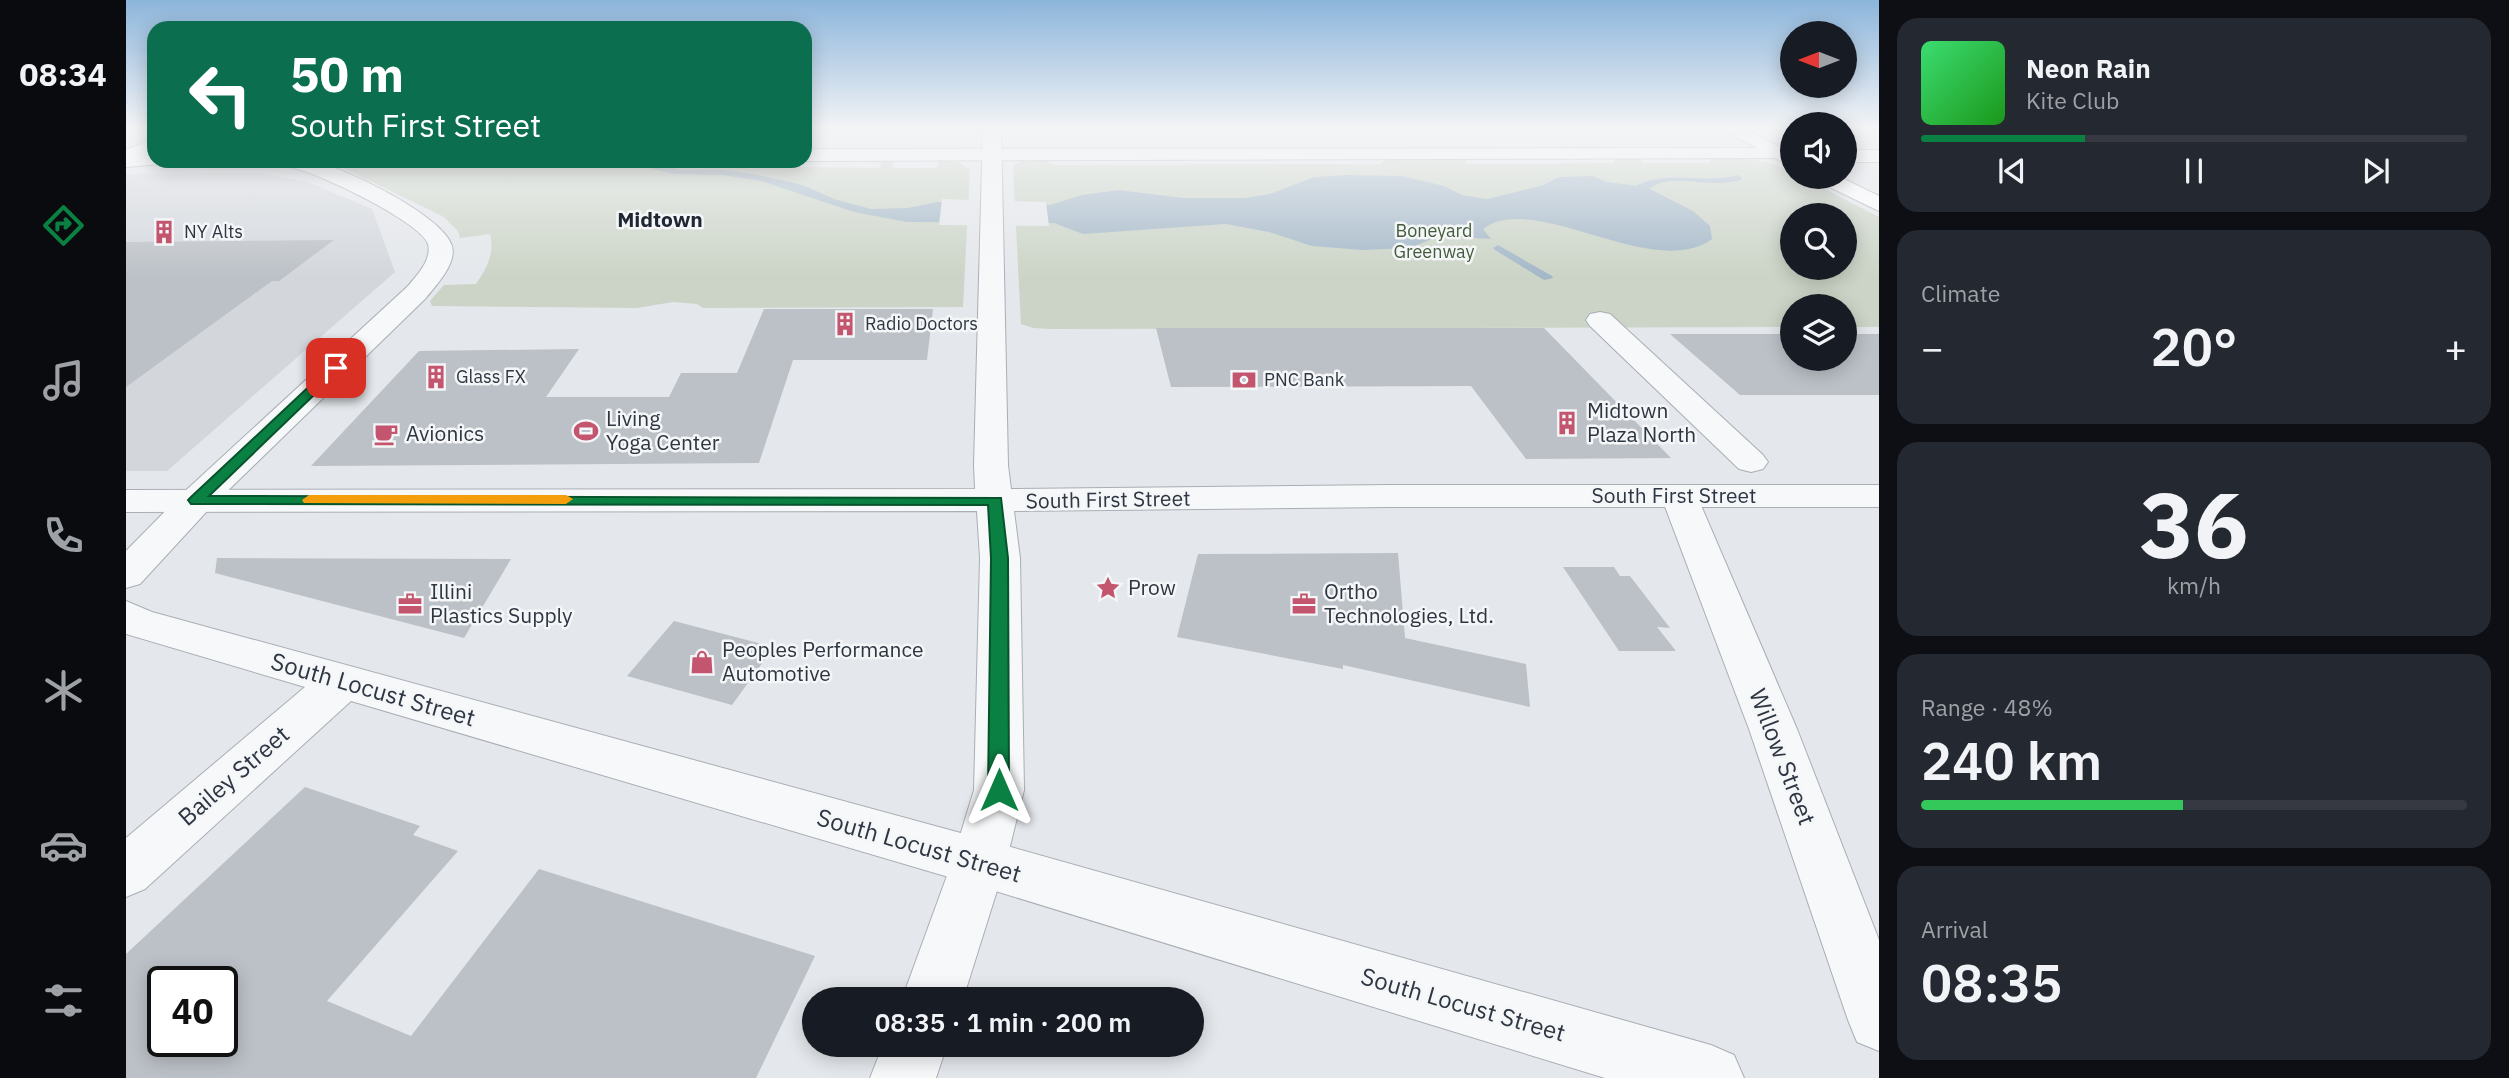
<!DOCTYPE html>
<html lang="en">
<head>
<meta charset="utf-8">
<style>
  :root { --surface:#171b24; --page:#242831; --text:#f1f3f6; --muted:#9ea1a6; --line:#363941; --accent:#0b8043 }
  body { margin:0; font-family:"IBM Plex Sans",sans-serif; background:var(--page); color:var(--text); height:100vh; display:flex; flex-direction:column; font-size:26px; white-space:nowrap }
  * { box-sizing:border-box; margin:0 }
  p { font-size:23px; color:var(--muted) }
  .icon { flex:none; width:38px; height:38px; fill:none; stroke:currentColor; stroke-width:2; stroke-linecap:round; stroke-linejoin:round }
  .map { position:relative; flex:1; overflow:hidden }
  .drawer { display:flex; flex-direction:column; gap:18px; padding:18px; background:#0d0f14; width:630px }
  .drawer>* { flex:none }
  .guide { position:absolute; left:21px; top:21px; width:665px; height:147px; border-radius:21px; box-shadow:0 4px 18px #0003; background:#0b6e4f; color:#fff; overflow:hidden }
  .needle { width:46px; rotate:270deg }
  .controls { position:absolute; left:1654px; top:21px; display:grid; gap:14px }
  .controls a { display:grid; place-items:center; width:77px; height:77px; border-radius:50%; background:var(--surface); box-shadow:0 4px 18px #0003; font-size:35px }
  .speed { position:absolute; left:21px; top:966px; display:flex; gap:14px; font-size:35px; font-weight:700; text-align:center }
  .speed>* { display:grid; place-content:center; width:91px; height:91px; border-radius:50%; background:var(--surface); box-shadow:0 4px 18px #0003; line-height:1 }
  .speed .limit { border:4px solid #111; border-radius:10px; background:#fff; color:#111 }
  .pin { position:absolute; display:grid; place-items:center; width:60px; height:60px; color:#fff; margin:-30px; border-radius:14px; box-shadow:0 4px 10px #0006 }
  .me { position:absolute; width:77px; margin:-38px; rotate:0deg; stroke-linejoin:round; filter:drop-shadow(0 0 5px #0008) }
  .turn { display:flex; align-items:center; gap:24px; height:147px; padding:0 28px; font-size:32px }
  .turn .icon { width:91px; height:91px; stroke-width:2.5 }
  .turn b { display:block; font-size:49px; line-height:60px }
  .big { font-size:52px; font-weight:600; line-height:1.1 }
  .drawer .card { flex:1; display:flex; flex-direction:column; justify-content:center; gap:10px; min-width:0; padding:0 24px; border-radius:21px; background:var(--page) }
  .drawer .dial { align-items:center; gap:0 }
  .dial b { font-size:91px; line-height:1 }
  .song { display:flex; align-items:center; gap:21px }
  .cover { width:84px; height:84px; border-radius:10px; background:linear-gradient(135deg,hsl(140 70% 55%),hsl(120 70% 35%)) }
  .played { height:7px; border-radius:4px; background:linear-gradient(90deg,var(--accent) 30%,var(--line) 30%) }
  .keys { display:flex; justify-content:space-around; direction:ltr }
  .heat { display:flex; justify-content:space-between; align-items:center; font-size:38px; direction:ltr }
  .charge { height:10px; border-radius:5px; background:linear-gradient(90deg,#34c759 48%,var(--line) 0) }
  .trip { position:absolute; left:676px; top:987px; width:402px; height:70px; border-radius:35px; background:var(--surface); box-shadow:0 4px 18px #0003; font-weight:600; line-height:70px; text-align:center }
  main { display:flex; flex:1; min-height:0 }
  .dock { display:flex; flex-direction:column; width:126px; justify-content:space-around; align-items:center; background:#090b0e; color:var(--muted) }
  .dock .icon { width:49px; height:49px }
  .dock .current { color:var(--accent) }
  .dock b { font-size:32px; color:var(--text) }
  .map>svg:first-child { display:block }
  .built { fill:#d3d7dc }
  .green { fill:#cbd4c6; fill-rule:evenodd }
  .water { fill:#a3b7c7 }
  .pier { fill:#e4e7eb }
  .lines { fill:none; stroke-linecap:round; stroke-linejoin:round }
  .stream { fill:#a3b7c7; fill-rule:evenodd }
  .building { fill:#bcc1c7; fill-rule:evenodd }
  .pedestrian-casing { stroke:#a9aeb5; stroke-width:2 }
  .minor-casing { stroke:#a9aeb5; stroke-width:2 }
  .tertiary-casing { stroke:#a9aeb5; stroke-width:2 }
  .secondary-casing { stroke:#a9aeb5; stroke-width:2 }
  .primary-casing { stroke:#a5acb5; stroke-width:2 }
  .pedestrian { fill:#f7f8f9; fill-rule:evenodd }
  .minor { fill:#f7f8f9; fill-rule:evenodd }
  .tertiary { fill:#f7f8f9; fill-rule:evenodd }
  .secondary { fill:#fff; fill-rule:evenodd }
  .primary { fill:#fff; fill-rule:evenodd }
  .route { fill:#0b8043; stroke:#07532c; stroke-width:2 }
  .slow { fill:#f59e0b }
  .labels { text-anchor:middle; stroke-width:5; stroke-linejoin:round; paint-order:stroke }
  .far-park-label { font-size:18px; fill:#445c3c; stroke:#f4f6f8 }
  .far-poi-label { font-size:18px; fill:#2d3642; stroke:#f4f6f8; text-anchor:start }
  .far-quarter-label { font-size:21px; font-weight:bold; fill:#1f2733; stroke:#f4f6f8 }
  .poi-label { font-size:21px; fill:#2d3642; stroke:#f4f6f8; text-anchor:start }
  .street-label { font-size:21px; fill:#2d3642; stroke:#f4f6f8 }
  .near-street-label { font-size:24px; fill:#2d3642; stroke:#f4f6f8 }
</style>
</head>
<body>
<main>
<nav class="dock">
<b>08:34</b>
<svg class="icon current" aria-label="directions" viewBox="0 0 24 24"><path d="M12 3l9 9-9 9-9-9zM9 14v-3h6M13 9l2 2-2 2"/></svg>
<svg class="icon" aria-label="music" viewBox="0 0 24 24"><path d="M9 18V5l10-2v13"/><circle cx="6" cy="18" r="3"/><circle cx="16" cy="16" r="3"/></svg>
<svg class="icon" aria-label="phone" viewBox="0 0 24 24"><path d="M5 4h4l2 5-3 2q2 4 5 5l2-3 5 2v4C11 20 4 13 5 4z"/></svg>
<svg class="icon" aria-label="climate" viewBox="0 0 24 24"><path d="M12 3v18M4 7l16 10M4 17L20 7"/></svg>
<svg class="icon" aria-label="car" viewBox="0 0 24 24"><path d="M5 17H2v-5l4-1 3-4h7l3 4 3 1v5h-3M9 17h6M6 11h13"/><circle cx="7" cy="17" r="2"/><circle cx="17" cy="17" r="2"/></svg>
<svg class="icon" aria-label="filters" viewBox="0 0 24 24"><path d="M4 7h16M4 17h16"/><circle cx="9" cy="7" r="2"/><circle cx="15" cy="17" r="2"/></svg>
</nav>
<div class="map">
<svg width="1753" height="1078" viewBox="0 0 1753 1078">
  <rect width="100%" height="100%" fill="#e4e7eb"/>
  <polygon class="built" points="136,173 182,182 246,209 269,272 41,471 0,471 0,174"/>
  <g class="green">
    <path d="M1513,157L1517,163H1584L1586,157C1615,158 1641,159 1666,172V177H1675L1753,217V327H1719L1718,306H1666V327L925,329L907,328L895,324L887,169L888,165L899,159H926L922,163L928,165L1255,164L1259,159H1340V163L1345,164L1488,163L1489,158ZM1666,215H1718V268H1666Z"/>
    <path d="M813,160L832,162L844,169L837,307L577,308L571,304L547,302L511,308L306,306L304,301L318,285L350,284C361,268 369,253 364,234L334,238L332,231L318,217L203,161H619L649,166L657,161H668L662,167L753,168L756,161L767,162L766,168H811Z"/>
  </g>
  <path class="water" d="M495,161H513L556,170H600L632,175L677,185L708,199L745,209L782,208L811,202L924,205L956,195L992,190L1058,198H1119L1144,194L1188,177L1221,175L1276,176L1318,186L1336,195L1361,199L1418,185L1432,177L1467,176L1480,182L1520,187L1567,211L1584,226L1586,239C1527,282 1409,190 1357,229L1365,239L1313,236L1284,248L1237,250L1186,246L1143,232L1100,224L957,234L928,223L781,222L728,212L635,181L596,175L547,174Z"/>
  <polygon class="pier" points="816,199 920,202 923,226 813,225"/>
  <g class="lines">
    <g class="stream">
      <path d="M1612,175L1616,178L1615,180C1587,188 1563,177 1538,182C1526,185 1508,199 1498,193C1538,165 1571,186 1612,175Z"/>
      <polygon points="1372,245 1426,276 1427,278 1418,280 1369,250 1367,248"/>
    </g>
  </g>
  <g class="building">
    <polygon points="208,240 153,281 146,281 0,387 0,242"/>
    <polygon points="638,309 807,309 801,360 667,360 633,463 185,466 293,351 453,349 420,397 543,397 555,373 611,373"/>
    <polygon points="1030,328 1418,328 1545,458 1400,459 1345,386 1045,387"/>
    <polygon points="1544,334 1666,334 1666,359 1718,359 1718,334 1753,334 1753,395 1614,395"/>
    <polygon points="1272,553 1279,638 1400,664 1404,707 1217,665 1217,669 1051,637 1072,554"/>
    <polygon points="91,558 385,559 338,638 89,573"/>
    <polygon points="1437,567 1488,567 1494,576 1504,576 1544,628 1531,627 1550,651 1493,651"/>
    <polygon points="548,621 648,647 606,705 501,676"/>
    <path d="M179,787L294,826L287,835L332,851L201,1001L285,1036L413,869L689,956L630,1078H0V954ZM37,982H96V1041H37Z"/>
  </g>
  <g class="lines">
    <g class="pedestrian-casing">
      <polygon id="pedestrian" points="1474,312 1484,314 1637,455 1642,462 1637,469 1625,472 1613,469 1464,326 1460,320 1464,314"/>
    </g>
    <g class="minor-casing">
      <g id="minor">
        <polygon points="1651,148 1658,150 1661,154 1658,158 679,161 679,149"/>
        <rect x="1718" y="150" width="35" height="12"/>
        <polygon points="28,154 28,161 37,161 35,164 0,167 0,155"/>
        <path d="M143,161C157,161 173,159 186,161C216,166 318,216 326,246C331,264 310,285 300,298L83,509L14,584L0,588V551L57,493L282,286C291,275 306,260 302,244C295,222 191,172 167,168C160,166 153,167 146,165Z"/>
        <polygon points="1553,485 1566,488 1571,496 1671,729 1753,940 1753,1051 1731,1042 1722,1020 1623,729 1535,496 1540,488"/>
        <polygon points="0,601 26,612 853,838 1585,1045 1608,1055 1618,1078 1479,1078 853,886 225,701 19,889 0,897 0,838 179,687 0,634"/>
      </g>
    </g>
    <g class="tertiary-casing">
      <g id="tertiary">
        <polygon points="857,127 875,127 882,465 885,489 1265,485 1753,485 1753,507 1265,507 888,511 894,558 898,790 880,862 837,999 776,999 826,862 848,790 854,558 851,511 0,512 0,490 849,489 848,465"/>
        <polygon points="757,1045 821,1045 810,1078 744,1078"/>
      </g>
    </g>
    <g class="secondary-casing">
      <g id="secondary">
        <polygon points="1592,127 1615,127 1666,153 1666,167"/>
        <polygon points="1688,177 1714,177 1753,196 1753,211 1691,181"/>
      </g>
    </g>
    <g class="primary-casing">
      <polygon id="primary" points="28,138 28,151 0,163 0,150"/>
    </g>
    <use href="#pedestrian" class="pedestrian"/>
    <use href="#minor" class="minor"/>
    <use href="#tertiary" class="tertiary"/>
    <use href="#secondary" class="secondary"/>
    <use href="#primary" class="primary"/>
  </g>
  <linearGradient id="sky" x2="0" y2="1"><stop stop-color="#8cb5db"/><stop offset="0.46" stop-color="#f3f4f6"/><stop offset="1" stop-color="#f3f4f6" stop-opacity="0"/></linearGradient>
  <rect width="1753" height="278" fill="url(#sky)"/>
  <polygon class="route" points="210,364 216,368 214,370 83,496 875,498 882,558 883,790 880,796 873,798 865,796 862,790 865,558 862,505 65,504 62,500 65,497 206,365"/>
  <polygon class="slow" points="183,495 440,495 447,499 440,504 178,503 176,500"/>
  <defs>
    <g id="building-bare" transform="scale(1.89)"><path d="M-4-6H4V6H1V3H-1V6H-4ZM-2.5-4.3h1.7v1.8h-1.7ZM.8-4.3h1.7v1.8H.8ZM-2.5-1h1.7V.8h-1.7ZM.8-1h1.7V.8H.8Z" fill="#c3566e" stroke="#f4f6f8" stroke-width="2.5" paint-order="stroke"/></g>
    <g id="bank-bare" transform="scale(1.89)"><path d="M-6-4H6V4H-6ZM0-2.3a2.3 2.3 0 1 0 0 4.6a2.3 2.3 0 1 0 0-4.6Z" fill="#c3566e" stroke="#f4f6f8" stroke-width="2.5" paint-order="stroke"/></g>
    <g id="stadium-bare" transform="scale(1.89)"><path d="M0-5a6.5 5 0 1 0 0 10a6.5 5 0 1 0 0-10ZM-3.5-1.8h7v3.6h-7Z" fill="#c3566e" stroke="#f4f6f8" stroke-width="2.5" paint-order="stroke"/></g>
    <g id="cafe-bare" transform="scale(1.89)"><path d="M-5.5-4.5H6V0H3Q3 3.5 0 3.5H-2.5Q-5.5 3.5-5.5 0ZM3-3.2v2h1.7v-2ZM-6 4.5H4V6H-6Z" fill="#c3566e" stroke="#f4f6f8" stroke-width="2.5" paint-order="stroke"/></g>
    <g id="sight-bare" transform="scale(1.89)"><path d="M0-6L1.8-2.2L6-1.7L2.9 1.2L3.7 5.4L0 3.3L-3.7 5.4L-2.9 1.2L-6-1.7L-1.8-2.2Z" fill="#c3566e" stroke="#f4f6f8" stroke-width="2.5" paint-order="stroke"/></g>
    <g id="office-bare" transform="scale(1.89)"><path d="M-6-3h4V-5.5h4V-3h4V5H-6ZM-1-4.5V-3h2v-1.5ZM-6 0V1H6V0Z" fill="#c3566e" stroke="#f4f6f8" stroke-width="2.5" paint-order="stroke"/></g>
    <g id="shop-bare" transform="scale(1.89)"><path d="M-5-2.5h2.3a2.7 3.5 0 0 1 5.4 0H5L5.5 6h-11ZM-1.5-2.5h3a1.5 2.3 0 0 0-3 0Z" fill="#c3566e" stroke="#f4f6f8" stroke-width="2.5" paint-order="stroke"/></g>
  </defs>
  <g fill-rule="evenodd">
    <use href="#building-bare" x="38" y="232"/>
    <use href="#building-bare" x="719" y="324"/>
    <use href="#building-bare" x="310" y="377"/>
    <use href="#bank-bare" x="1118" y="380"/>
    <use href="#building-bare" x="1441" y="423"/>
    <use href="#stadium-bare" x="460" y="431"/>
    <use href="#cafe-bare" x="260" y="434"/>
    <use href="#sight-bare" x="982" y="588"/>
    <use href="#office-bare" x="284" y="604"/>
    <use href="#office-bare" x="1178" y="604"/>
    <use href="#shop-bare" x="576" y="662"/>
  </g>
  <g class="labels">
    <g class="far-park-label">
      <text x="1308" y="237">Boneyard<tspan x="1308" dy="21">Greenway</tspan></text>
    </g>
    <g class="far-poi-label">
      <text x="58" y="238">NY Alts</text>
      <text x="739" y="330">Radio Doctors</text>
      <text x="330" y="383">Glass FX</text>
      <text x="1138" y="386">PNC Bank</text>
    </g>
    <g class="far-quarter-label">
      <text x="534" y="227">Midtown</text>
    </g>
    <g class="poi-label">
      <text x="1461" y="418">Midtown<tspan x="1461" dy="24">Plaza North</tspan></text>
      <text x="480" y="426">Living<tspan x="480" dy="24">Yoga Center</tspan></text>
      <text x="280" y="441">Avionics</text>
      <text x="1002" y="595">Prow</text>
      <text x="304" y="599">Illini<tspan x="304" dy="24">Plastics Supply</tspan></text>
      <text x="1198" y="599">Ortho<tspan x="1198" dy="24">Technologies, Ltd.</tspan></text>
      <text x="596" y="657">Peoples Performance<tspan x="596" dy="24">Automotive</tspan></text>
    </g>
    <g class="street-label">
      <text x="1548" y="503">South First Street</text>
      <text transform="translate(982 500) rotate(-1)" y="7">South First Street</text>
    </g>
    <g class="near-street-label">
      <text transform="translate(247 690) rotate(16)" y="8">South Locust Street</text>
      <text transform="translate(1656 757) rotate(69)" y="8">Willow Street</text>
      <text transform="translate(108 776) rotate(-41)" y="8">Bailey Street</text>
      <text transform="translate(793 846) rotate(16)" y="8">South Locust Street</text>
      <text transform="translate(1337 1005) rotate(16)" y="8">South Locust Street</text>
    </g>
  </g>
</svg>
<div class="controls">
<a><svg class="needle" viewBox="-14 -14 28 28"><path d="M0-13l5 13h-10z" fill="#e53935"/><path d="M0 13l5-13h-10z" fill="#9ea1a6"/></svg></a>
<a><svg class="icon" aria-label="sound" viewBox="0 0 24 24"><path d="M4 9h4l5-4v14l-5-4H4zM17 9q2 3 0 6"/></svg></a>
<a><svg class="icon" aria-label="search" viewBox="0 0 24 24"><circle cx="10" cy="10" r="6"/><path d="M15 15l6 6"/></svg></a>
<a><svg class="icon" aria-label="layers" viewBox="0 0 24 24"><path d="M12 4l9 5-9 5-9-5zM3 14l9 5 9-5"/></svg></a>
</div>
<div class="speed"><div class="limit">40</div></div>
<div class="pin" style="left:210px;top:368px;background:#d93025"><svg class="icon" aria-label="arrive" viewBox="0 0 24 24"><path d="M6 21V4h12l-3 4 3 4H6"/></svg></div>
<svg class="me" style="left:873px;top:790px" viewBox="-20 -20 40 40"><path d="M0-17L14 15 0 8-14 15z" fill="#0b8043" stroke="#fff" stroke-width="4"/></svg>
<div class="trip">08:35 · 1 min · 200 m</div>
<div class="guide">
<div class="turn"><svg class="icon" aria-label="left" viewBox="0 0 24 24"><path d="M17 20v-9H6M10 6l-5 5 5 5"/></svg><div><b>50 m</b>South First Street</div></div>
</div>
</div>
<section class="drawer">
<div class="card">
<div class="song"><i class="cover"></i><div><b>Neon Rain</b><p>Kite Club</p></div></div>
<div class="played"></div>
<div class="keys"><svg class="icon" aria-label="previous" viewBox="0 0 24 24"><path d="M18 5L8 12l10 7zM5 5v14"/></svg><svg class="icon" aria-label="pause" viewBox="0 0 24 24"><path d="M8 5v14M16 5v14"/></svg><svg class="icon" aria-label="next" viewBox="0 0 24 24"><path d="M6 5l10 7-10 7zM19 5v14"/></svg></div>
</div>
<div class="card"><p>Climate</p>
<div class="heat"><a>−</a><b class="big">20°</b><a>+</a></div>
</div>
<div class="card dial"><b>36</b><p>km/h</p></div>
<div class="card"><p>Range · 48%</p><b class="big">240 km</b><div class="charge"></div></div>
<div class="card"><p>Arrival</p><b class="big">08:35</b></div>
</section>
</main>
</body>
</html>
